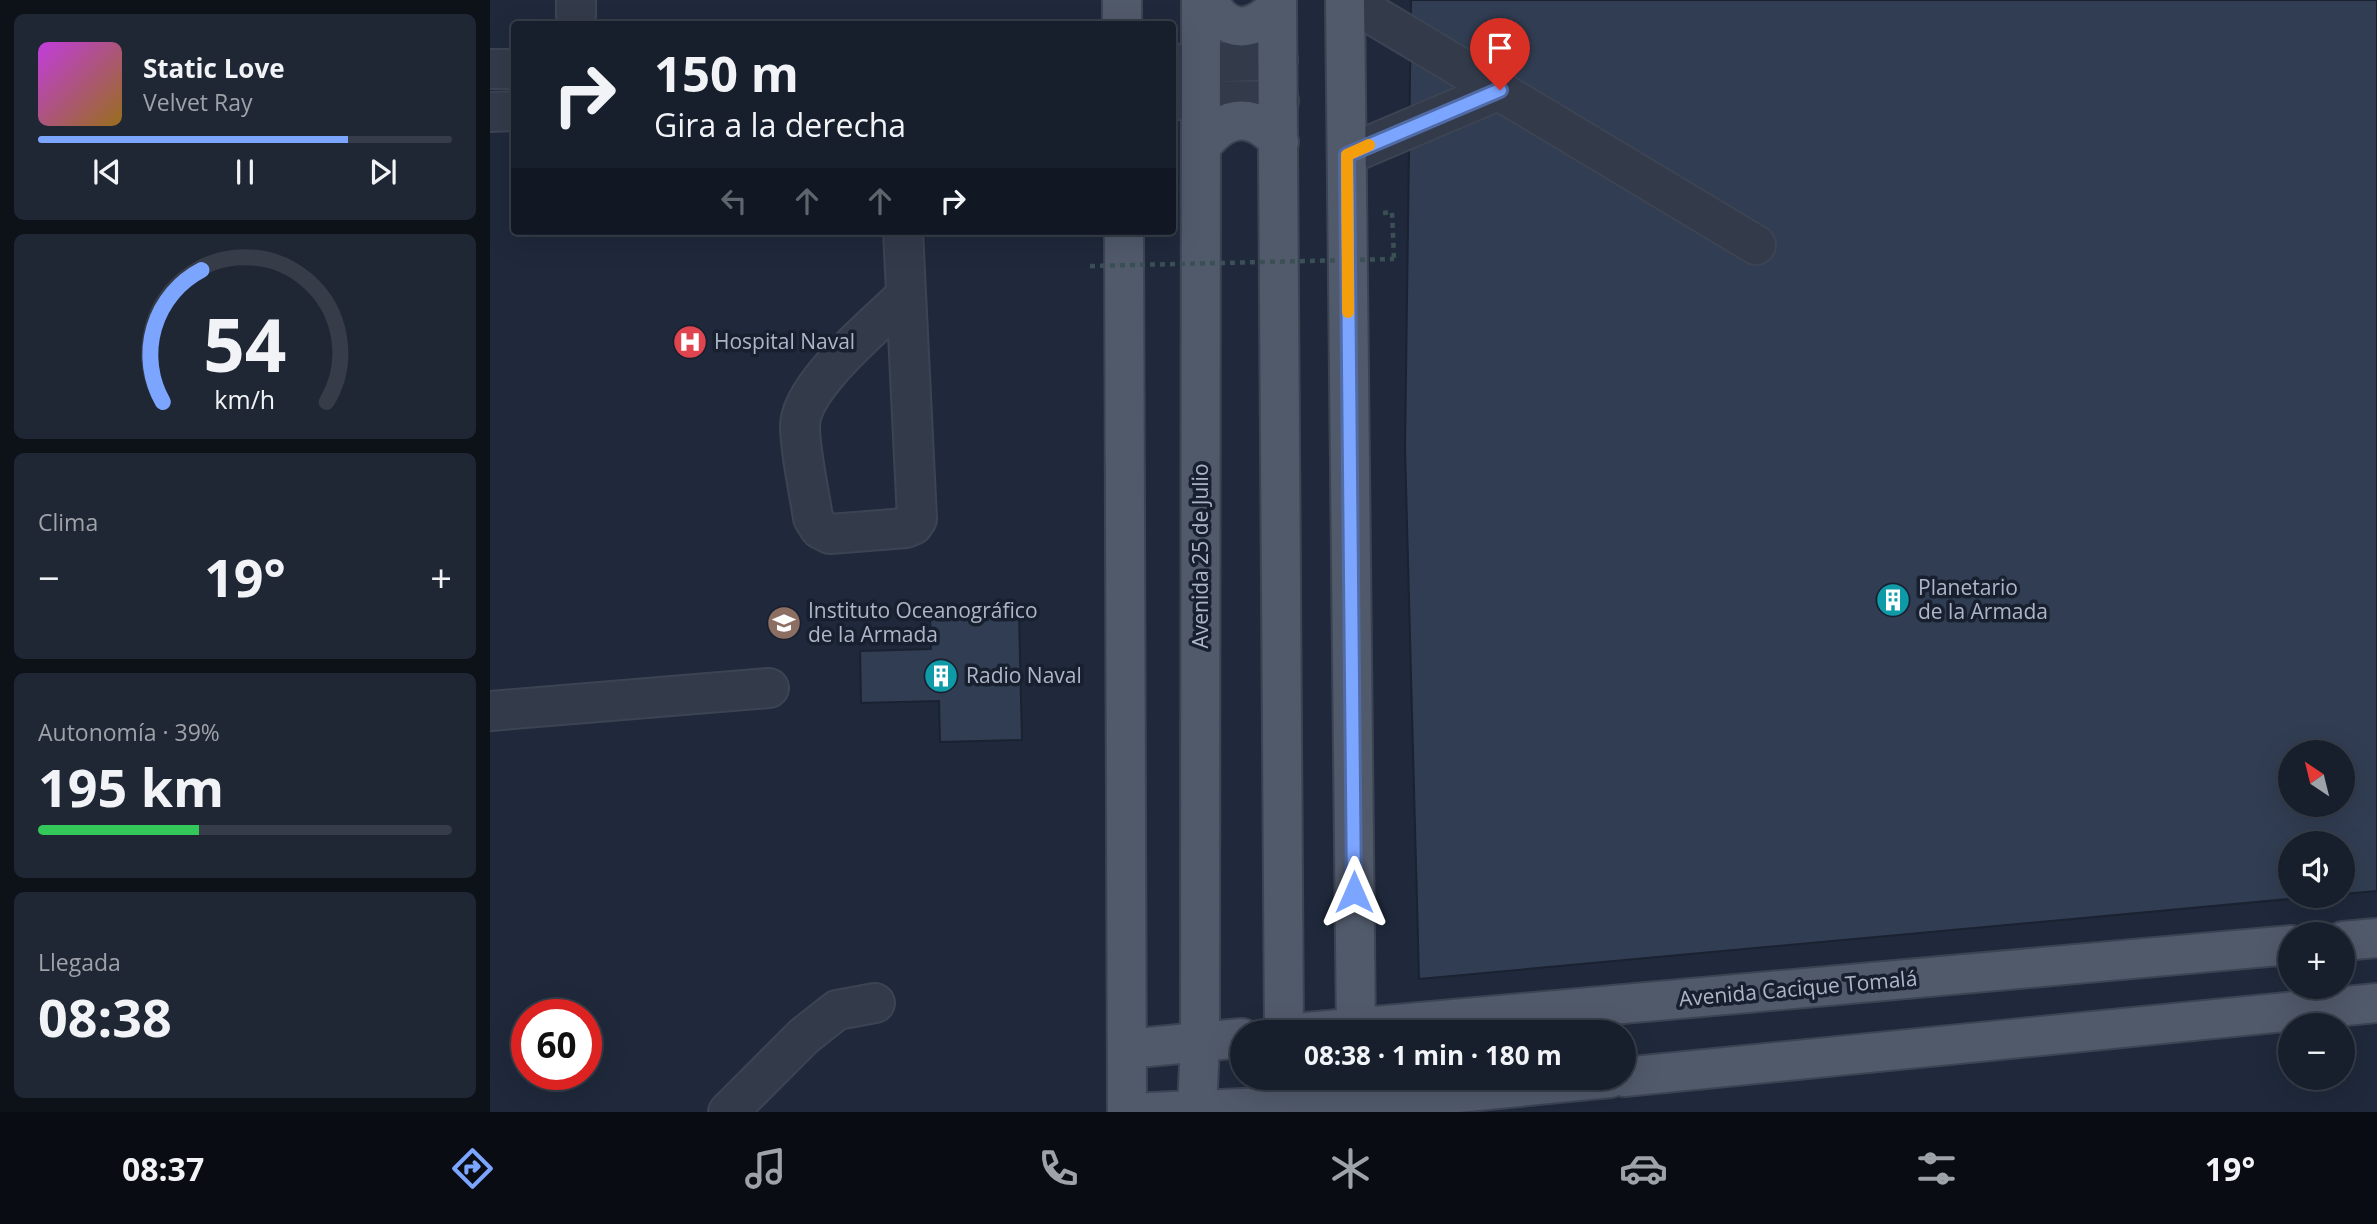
<!DOCTYPE html>
<html lang="es">
<head>
<meta charset="utf-8">
<style>
  :root { --surface:#171f2c; --page:#202734; --text:#f1f3f6; --muted:#9ea2a9; --line:#363d48; --accent:#7ba5ff }
  body { margin:0; font-family:"Open Sans",sans-serif; background:var(--page); color:var(--text); height:100vh; display:flex; flex-direction:column; font-size:26px; white-space:nowrap }
  * { box-sizing:border-box; margin:0 }
  p { font-size:23px; color:var(--muted) }
  .icon { flex:none; width:38px; height:38px; fill:none; stroke:currentColor; stroke-width:2; stroke-linecap:round; stroke-linejoin:round }
  .map { position:relative; flex:1; overflow:hidden }
  .side { display:flex; flex-direction:column; gap:14px; padding:14px; background:#0d1118; width:490px }
  .side>* { flex:none }
  .top-card { position:absolute; left:21px; top:21px; width:665px; height:214px; border-radius:7px; box-shadow:0 7px 28px #0002,0 0 0 2px var(--line); background:#171f2c; color:var(--text); overflow:hidden }
  .needle { width:46px; rotate:325deg }
  .fabs { position:absolute; left:1788px; top:740px; display:grid; gap:14px }
  .fabs a { display:grid; place-items:center; width:77px; height:77px; border-radius:50%; background:var(--surface); box-shadow:0 7px 28px #0002,0 0 0 2px var(--line); font-size:35px }
  .speed { position:absolute; left:21px; top:999px; display:flex; gap:14px; font-size:35px; font-weight:700; text-align:center }
  .speed>* { display:grid; place-content:center; width:91px; height:91px; border-radius:50%; background:var(--surface); box-shadow:0 7px 28px #0002,0 0 0 2px var(--line); line-height:1 }
  .speed .limit { border:10px solid #d22; background:#fff; color:#111 }
  .pin { position:absolute; display:grid; place-items:center; width:60px; height:60px; color:#fff; margin:-72px -30px; border-radius:50% 50% 50% 0; rotate:-45deg; box-shadow:0 0 7px #0007 }
  .pin .icon { rotate:45deg }
  .me { position:absolute; width:77px; margin:-38px; rotate:0deg; stroke-linejoin:round; filter:drop-shadow(0 0 5px #0008) }
  .turn { display:flex; align-items:center; gap:24px; height:147px; padding:0 28px; font-size:32px }
  .turn .icon { width:91px; height:91px; stroke-width:2.5 }
  .turn b { display:block; font-size:49px; line-height:60px }
  .lanes { display:flex; align-items:center; height:66px; padding:0 28px; background:#0003; justify-content:center; gap:35px; direction:ltr }
  .lanes .off { opacity:.35 }
  .big { font-size:52px; font-weight:700; line-height:1.1 }
  .side .widget { flex:1; display:flex; flex-direction:column; justify-content:center; gap:10px; min-width:0; padding:0 24px; border-radius:10px; background:var(--page) }
  .side .dial { align-items:center; gap:0 }
  .dial svg { height:182px; overflow:visible; fill:none; stroke:var(--line); stroke-width:7; stroke-linecap:round; text-anchor:middle }
  .dial text { fill:var(--text); stroke:none }
  .song { display:flex; align-items:center; gap:21px }
  .cover { width:84px; height:84px; border-radius:10px; background:linear-gradient(135deg,hsl(290 70% 55%),hsl(40 70% 35%)) }
  .played { height:7px; border-radius:4px; background:linear-gradient(90deg,var(--accent) 75%,var(--line) 75%) }
  .keys { display:flex; justify-content:space-around; direction:ltr }
  .heat { display:flex; justify-content:space-between; align-items:center; font-size:38px; direction:ltr }
  .charge { height:10px; border-radius:5px; background:linear-gradient(90deg,#34c759 39%,var(--line) 0) }
  .trip { position:absolute; left:740px; top:1020px; width:406px; height:70px; border-radius:35px; background:var(--surface); box-shadow:0 7px 28px #0002,0 0 0 2px var(--line); font-weight:700; line-height:70px; text-align:center }
  .menu { display:flex; height:112px; justify-content:space-around; align-items:center; background:#090c12; color:var(--muted) }
  .menu .icon { width:49px; height:49px }
  .menu .current { color:var(--accent) }
  .menu b { font-size:32px; color:var(--text) }
  main { display:flex; flex:1; min-height:0 }
  .map>svg:first-child { display:block }
  .building { fill:#313d52; stroke:#1a2231; stroke-width:2; fill-rule:evenodd }
  .lines { fill:none; stroke-linecap:round; stroke-linejoin:round }
  .minor-casing { stroke:#3c4454; stroke-width:42 }
  .major-casing { stroke:#3c4454; stroke-width:42 }
  .path { stroke:#3a5054; stroke-width:4.5; stroke-dasharray:5 5; stroke-linecap:butt }
  .minor { stroke:#333b4b; stroke-width:38 }
  .major { stroke:#515a6b; stroke-width:38 }
  .path-bridge { stroke:#3a5054; stroke-width:4.5; stroke-dasharray:5 5; stroke-linecap:butt }
  .route-casing { stroke:#506ba6; stroke-width:18 }
  .route { stroke:#7ba5ff; stroke-width:12 }
  .slow { stroke:#f59e0b; stroke-width:12 }
  .labels { text-anchor:middle; stroke-width:7; stroke-linejoin:round; paint-order:stroke }
  .poi-label { font-size:21px; fill:#adb6c7; stroke:#18202f; text-anchor:start }
  .street-label { font-size:21px; fill:#adb6c7; stroke:#18202f }
</style>
</head>
<body>
<main>
<section class="side">
<div class="widget">
<div class="song"><i class="cover"></i><div><b>Static Love</b><p>Velvet Ray</p></div></div>
<div class="played"></div>
<div class="keys"><svg class="icon" aria-label="previous" viewBox="0 0 24 24"><path d="M18 5L8 12l10 7zM5 5v14"/></svg><svg class="icon" aria-label="pause" viewBox="0 0 24 24"><path d="M8 5v14M16 5v14"/></svg><svg class="icon" aria-label="next" viewBox="0 0 24 24"><path d="M6 5l10 7-10 7zM19 5v14"/></svg></div>
</div>
<div class="widget dial"><svg viewBox="0 0 100 80">
<path d="M14 69A42 42 0 1 1 86 69"/>
<path d="M14 69A42 42 0 0 1 31 11" stroke="#7ba5ff"/>
<text x="50" y="56" font-size="32" font-weight="700">54</text>
<text x="50" y="72" font-size="11">km/h</text>
</svg></div>
<div class="widget"><p>Clima</p>
<div class="heat"><a>−</a><b class="big">19°</b><a>+</a></div>
</div>
<div class="widget"><p>Autonomía · 39%</p><b class="big">195 km</b><div class="charge"></div></div>
<div class="widget"><p>Llegada</p><b class="big">08:38</b></div>
</section>
<div class="map">
<svg width="1887" height="1112" viewBox="0 0 1887 1112">
  <rect width="100%" height="100%" fill="#1f293b"/>
  <g class="building">
    <path d="M921,0H1887V891L1853,894V844H1801V896H1832L929,979L915,448ZM1801,752H1853V805H1801Z"/>
    <polygon points="529,613 532,740 450,742 449,701 371,703 370,651 441,649 440,615"/>
  </g>
  <g class="lines">
    <g class="minor-casing">
      <g id="minor">
        <polyline points="86,0 86,24"/>
        <polyline points="858,0 1266,245"/>
        <polyline points="682,64 788,60"/>
        <polyline points="0,69 24,69"/>
        <polyline points="682,100 789,101"/>
        <polyline points="0,112 24,111"/>
        <polyline points="857,155 1010,90"/>
        <path d="M413,231L427,519L423,525L416,528L340,534L330,529L323,518C319,490 310,452 310,426C310,386 386,325 414,297"/>
        <polyline points="0,711 279,688"/>
        <polyline points="238,1112 314,1036 347,1010 385,1003"/>
      </g>
    </g>
    <g class="major-casing">
      <g id="major">
        <polyline points="632,0 632,24"/>
        <path d="M718,0C737,35 761,33 787,7"/>
        <polyline points="787,0 794,1032"/>
        <polyline points="855,0 866,1032"/>
        <path d="M713,144C737,114 763,112 789,142"/>
        <polyline points="634,231 637,1112"/>
        <polyline points="1853,941 1887,938"/>
        <polyline points="816,1032 1801,945"/>
        <polyline points="637,1049 752,1038"/>
        <polyline points="1134,1077 1887,1003"/>
        <polyline points="660,1112 867,1103 1120,1078"/>
        <polyline points="707,1112 710,1042 711,0"/>
      </g>
    </g>
    <polyline class="path" points="893,213 902,212 904,259"/>
    <use href="#minor" class="minor"/>
    <use href="#major" class="major"/>
    <polyline class="path-bridge" points="600,266 904,259"/>
  </g>
  <g class="lines">
    <g class="route-casing">
      <polyline id="route" points="864,892 857,155 1010,90"/>
    </g>
    <use href="#route" class="route"/>
    <polyline class="slow" points="858,312 857,155 879,145"/>
  </g>
  <defs>
    <g id="hospital-disc" transform="scale(1.75)"><circle r="9.5" fill="#e0444e" stroke="#18202f"/><path d="M-5-5h3v3.5h4V-5h3V5h-3V1.5h-4V5h-3Z" fill="#fff"/></g>
    <g id="building-disc" transform="scale(1.75)"><circle r="9.5" fill="#0f9aa8" stroke="#18202f"/><path d="M-4-6H4V6H1V3H-1V6H-4ZM-2.5-4.3h1.7v1.8h-1.7ZM.8-4.3h1.7v1.8H.8ZM-2.5-1h1.7V.8h-1.7ZM.8-1h1.7V.8H.8Z" fill="#fff"/></g>
    <g id="school-disc" transform="scale(1.75)"><circle r="9.5" fill="#8d6e63" stroke="#18202f"/><path d="M0-5L7-2L0 1L-7-2ZM-4 1L0 2.5L4 1V4Q0 6-4 4Z" fill="#fff"/></g>
  </defs>
  <g fill-rule="evenodd">
    <use href="#hospital-disc" x="200" y="342"/>
    <use href="#building-disc" x="1403" y="600"/>
    <use href="#school-disc" x="294" y="623"/>
    <use href="#building-disc" x="451" y="676"/>
  </g>
  <g class="labels">
    <g class="poi-label">
      <text x="224" y="349">Hospital Naval</text>
      <text x="1428" y="595">Planetario<tspan x="1428" dy="24">de la Armada</tspan></text>
      <text x="318" y="618">Instituto Oceanográfico<tspan x="318" dy="24">de la Armada</tspan></text>
      <text x="476" y="683">Radio Naval</text>
    </g>
    <g class="street-label">
      <text transform="translate(711 556) rotate(-90)" y="7">Avenida 25 de Julio</text>
      <text transform="translate(1308 989) rotate(-5)" y="7">Avenida Cacique Tomalá</text>
    </g>
  </g>
</svg>
<div class="fabs">
<a><svg class="needle" viewBox="-14 -14 28 28"><path d="M0-13l5 13h-10z" fill="#e53935"/><path d="M0 13l5-13h-10z" fill="#9ea2a9"/></svg></a>
<a><svg class="icon" aria-label="sound" viewBox="0 0 24 24"><path d="M4 9h4l5-4v14l-5-4H4zM17 9q2 3 0 6"/></svg></a>
<a>+</a>
<a>−</a>
</div>
<div class="speed"><div class="limit">60</div></div>
<div class="pin" style="left:1010px;top:90px;background:#d93025"><svg class="icon" aria-label="arrive" viewBox="0 0 24 24"><path d="M6 21V4h12l-3 4 3 4H6"/></svg></div>
<svg class="me" style="left:864px;top:892px" viewBox="-20 -20 40 40"><path d="M0-17L14 15 0 8-14 15z" fill="#7ba5ff" stroke="#fff" stroke-width="4"/></svg>
<div class="trip">08:38 · 1 min · 180 m</div>
<div class="top-card">
<div class="turn"><svg class="icon" aria-label="right" viewBox="0 0 24 24"><path d="M7 20v-9h11M14 6l5 5-5 5"/></svg><div><b>150 m</b>Gira a la derecha</div></div>
<div class="lanes"><svg class="icon off" aria-label="left" viewBox="0 0 24 24"><path d="M17 20v-9H6M10 6l-5 5 5 5"/></svg><svg class="icon off" aria-label="ahead" viewBox="0 0 24 24"><path d="M12 20V5M6 11l6-6 6 6"/></svg><svg class="icon off" aria-label="ahead" viewBox="0 0 24 24"><path d="M12 20V5M6 11l6-6 6 6"/></svg><svg class="icon" aria-label="right" viewBox="0 0 24 24"><path d="M7 20v-9h11M14 6l5 5-5 5"/></svg></div>
</div>
</div>
</main>
<nav class="menu">
<b>08:37</b>
<svg class="icon current" aria-label="directions" viewBox="0 0 24 24"><path d="M12 3l9 9-9 9-9-9zM9 14v-3h6M13 9l2 2-2 2"/></svg>
<svg class="icon" aria-label="music" viewBox="0 0 24 24"><path d="M9 18V5l10-2v13"/><circle cx="6" cy="18" r="3"/><circle cx="16" cy="16" r="3"/></svg>
<svg class="icon" aria-label="phone" viewBox="0 0 24 24"><path d="M5 4h4l2 5-3 2q2 4 5 5l2-3 5 2v4C11 20 4 13 5 4z"/></svg>
<svg class="icon" aria-label="climate" viewBox="0 0 24 24"><path d="M12 3v18M4 7l16 10M4 17L20 7"/></svg>
<svg class="icon" aria-label="car" viewBox="0 0 24 24"><path d="M5 17H2v-5l4-1 3-4h7l3 4 3 1v5h-3M9 17h6M6 11h13"/><circle cx="7" cy="17" r="2"/><circle cx="17" cy="17" r="2"/></svg>
<svg class="icon" aria-label="filters" viewBox="0 0 24 24"><path d="M4 7h16M4 17h16"/><circle cx="9" cy="7" r="2"/><circle cx="15" cy="17" r="2"/></svg>
<b>19°</b>
</nav>
</body>
</html>
